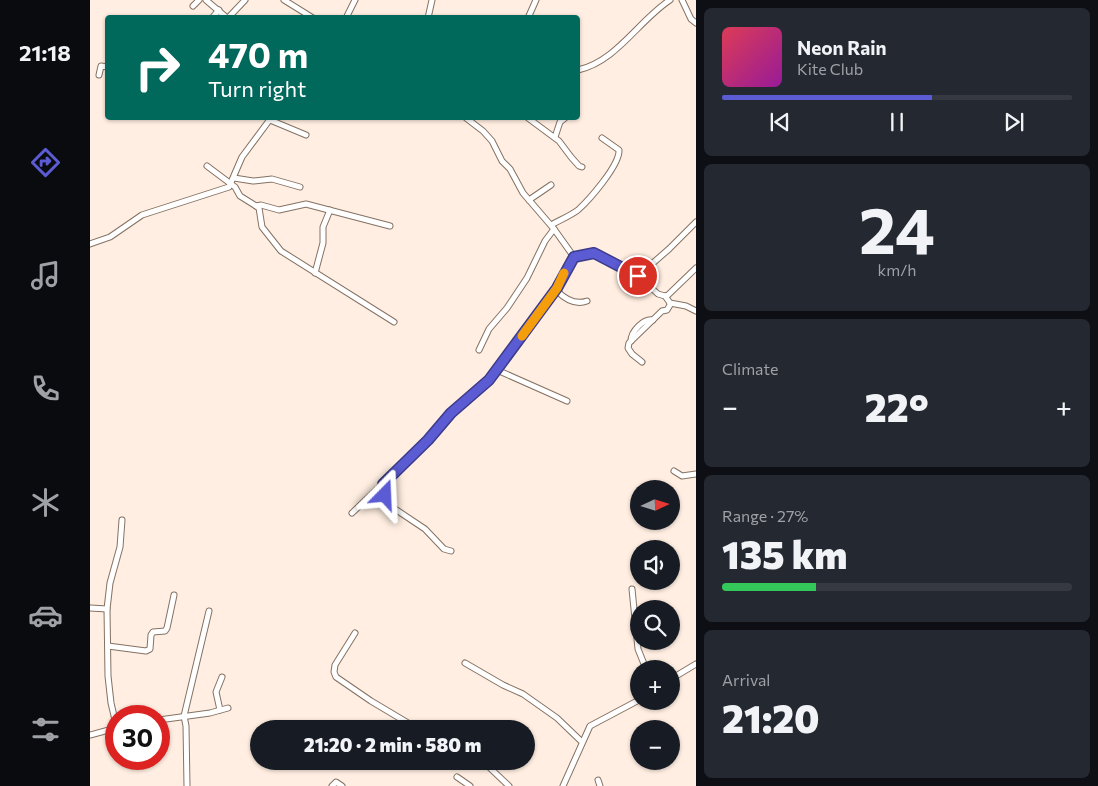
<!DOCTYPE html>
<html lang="en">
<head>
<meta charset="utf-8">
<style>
  :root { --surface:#171b24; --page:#242831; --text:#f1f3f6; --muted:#9ea1a6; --line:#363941; --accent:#5b5bd3 }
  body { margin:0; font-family:Commissioner,sans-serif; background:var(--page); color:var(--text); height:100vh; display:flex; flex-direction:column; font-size:19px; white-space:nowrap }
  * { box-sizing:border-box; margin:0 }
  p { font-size:16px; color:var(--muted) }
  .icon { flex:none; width:28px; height:28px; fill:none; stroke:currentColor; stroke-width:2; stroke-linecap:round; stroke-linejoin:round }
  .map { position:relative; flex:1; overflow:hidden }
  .side { display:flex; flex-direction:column; gap:8px; padding:8px; background:#0d0f14; width:402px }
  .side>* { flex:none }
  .guide { position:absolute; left:15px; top:15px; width:475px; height:105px; border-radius:5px; box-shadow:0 1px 4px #0004; background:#00695c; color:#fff; overflow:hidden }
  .needle { width:32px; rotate:86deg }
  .controls { position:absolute; left:540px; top:480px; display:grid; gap:10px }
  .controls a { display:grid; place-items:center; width:50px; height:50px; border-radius:50%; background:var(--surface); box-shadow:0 1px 4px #0004; font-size:25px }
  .speed { position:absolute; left:15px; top:705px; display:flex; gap:10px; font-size:25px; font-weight:700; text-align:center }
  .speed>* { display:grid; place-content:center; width:65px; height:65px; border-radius:50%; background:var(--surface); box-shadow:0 1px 4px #0004; line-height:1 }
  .speed .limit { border:8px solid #d22; background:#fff; color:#111 }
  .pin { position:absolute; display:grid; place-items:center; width:42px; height:42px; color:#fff; margin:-21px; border:2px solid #fff; border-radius:50%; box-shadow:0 1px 5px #0007 }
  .me { position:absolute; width:55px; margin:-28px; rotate:21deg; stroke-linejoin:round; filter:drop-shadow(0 0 4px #0008) }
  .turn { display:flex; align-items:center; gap:18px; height:105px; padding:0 20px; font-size:22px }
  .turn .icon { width:65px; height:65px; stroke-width:2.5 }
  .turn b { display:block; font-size:35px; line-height:42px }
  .big { font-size:38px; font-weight:800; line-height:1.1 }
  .side .card { flex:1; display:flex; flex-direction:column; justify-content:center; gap:8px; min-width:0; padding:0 18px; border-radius:8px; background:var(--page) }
  .side .dial { align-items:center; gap:0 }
  .dial b { font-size:65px; line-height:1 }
  .song { display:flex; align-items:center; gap:15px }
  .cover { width:60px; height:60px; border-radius:8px; background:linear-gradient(135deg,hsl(350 70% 55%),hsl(300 70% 35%)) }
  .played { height:5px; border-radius:2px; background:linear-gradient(90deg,var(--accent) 60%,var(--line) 60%) }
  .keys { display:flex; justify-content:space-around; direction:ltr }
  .heat { display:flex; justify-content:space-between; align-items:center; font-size:28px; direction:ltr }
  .charge { height:8px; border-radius:4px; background:linear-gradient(90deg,#34c759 27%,var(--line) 0) }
  .trip { position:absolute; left:160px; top:720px; width:285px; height:50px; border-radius:25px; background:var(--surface); box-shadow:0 1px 4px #0004; font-weight:800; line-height:50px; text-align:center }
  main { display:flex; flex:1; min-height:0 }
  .dock { display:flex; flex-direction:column; width:90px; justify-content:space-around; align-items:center; background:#090b0e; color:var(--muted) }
  .dock .icon { width:35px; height:35px }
  .dock .on { color:var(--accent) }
  .dock b { font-size:22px; color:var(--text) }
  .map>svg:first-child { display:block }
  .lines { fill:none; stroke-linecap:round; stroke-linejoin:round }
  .minor-casing { stroke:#847264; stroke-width:7 }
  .minor { stroke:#fff; stroke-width:5 }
  .route-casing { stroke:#3b3b89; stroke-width:12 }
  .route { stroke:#5b5bd3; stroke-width:9 }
  .slow { stroke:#f59e0b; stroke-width:9 }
</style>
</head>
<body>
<main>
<nav class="dock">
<b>21:18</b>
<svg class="icon on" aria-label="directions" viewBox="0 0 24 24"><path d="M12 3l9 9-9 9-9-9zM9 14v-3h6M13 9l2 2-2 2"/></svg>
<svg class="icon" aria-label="music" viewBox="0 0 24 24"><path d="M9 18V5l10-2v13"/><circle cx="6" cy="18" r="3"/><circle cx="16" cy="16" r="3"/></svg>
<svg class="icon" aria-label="phone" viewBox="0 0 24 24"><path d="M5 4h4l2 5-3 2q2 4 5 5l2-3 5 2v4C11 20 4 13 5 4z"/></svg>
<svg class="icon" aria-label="climate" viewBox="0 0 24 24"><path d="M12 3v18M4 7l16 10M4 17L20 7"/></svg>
<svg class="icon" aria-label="car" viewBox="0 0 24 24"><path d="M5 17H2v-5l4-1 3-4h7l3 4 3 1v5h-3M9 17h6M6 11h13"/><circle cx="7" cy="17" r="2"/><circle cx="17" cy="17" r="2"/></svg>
<svg class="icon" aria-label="filters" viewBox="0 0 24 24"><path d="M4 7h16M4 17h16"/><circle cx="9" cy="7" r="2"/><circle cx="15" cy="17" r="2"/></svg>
</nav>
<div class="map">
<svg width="606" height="786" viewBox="0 0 606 786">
  <rect width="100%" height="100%" fill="#ffeee1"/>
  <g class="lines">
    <g class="minor-casing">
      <g id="minor">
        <polyline points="116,0 137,18"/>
        <polyline points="194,0 223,18"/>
        <polyline points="592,0 601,19 606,23"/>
        <polyline points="103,6 109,0"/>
        <polyline points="122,18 129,10"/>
        <polyline points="138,18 155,0"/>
        <polyline points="256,18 265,0"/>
        <polyline points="338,18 342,0"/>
        <polyline points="438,18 446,0"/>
        <path d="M488,70C527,61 548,21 580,0"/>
        <polyline points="9,75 11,66 18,67"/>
        <polyline points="376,118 393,131 402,141 412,161 420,169 433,193 464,229 484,257"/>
        <polyline points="438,118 469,141 481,157 489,166 492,167"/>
        <polyline points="180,120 216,135"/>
        <polyline points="465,137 470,122 475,118"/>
        <polyline points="117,166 145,187 150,196 166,206 171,205 189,210 216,204 300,226"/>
        <polyline points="144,178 163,181 182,179 210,187"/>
        <polyline points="439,200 461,185"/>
        <polyline points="166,206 169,208 172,227 191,251 304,322"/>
        <path d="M461,225C470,220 480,216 488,210C499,200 530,165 529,150L512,138"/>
        <polyline points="0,244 20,237 52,215 139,187 152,157 181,118"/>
        <polyline points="225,273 233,243 233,227 240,210"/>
        <polyline points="548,276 579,249 606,222"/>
        <polyline points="575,296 578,295 606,268"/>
        <path d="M497,301C486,305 475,299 467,291L474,275L484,257L504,253L548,276L568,294L575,296L580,303L596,306L606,311"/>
        <path d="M541,341C541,331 554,318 563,320"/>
        <polyline points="389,350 399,329 417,308 437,278 455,241 464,229"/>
        <polyline points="552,362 542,354 538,348 539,343 572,311 577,310 580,305 580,303"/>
        <polyline points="407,370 477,401"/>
        <polyline points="584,471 592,476 606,474"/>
        <polyline points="293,484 295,495 302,507 335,529 354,549 361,551"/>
        <polyline points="262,513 338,441 361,413 399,380 467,288"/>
        <polyline points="542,589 548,649 556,669"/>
        <polyline points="0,608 17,609"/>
        <polyline points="265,633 245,665 244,672 246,677 281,701 328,729"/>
        <polyline points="18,646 56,651 60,649 61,635 63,632 75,631 77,628 84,595"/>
        <polyline points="375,663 413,685 433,694 467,718 492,742"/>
        <polyline points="581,679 606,664"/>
        <polyline points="130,710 126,692 132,677"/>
        <polyline points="69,720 120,713 138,708"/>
        <polyline points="24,728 25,720 21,703 18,676 17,609 20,583 30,547 32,520"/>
        <polyline points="0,735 26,728"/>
        <polyline points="390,761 400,768 419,786"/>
        <polyline points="367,777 380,786"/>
        <polyline points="508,780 510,786"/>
        <polyline points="97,786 96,726 94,716 119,611"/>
        <polyline points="242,786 246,782 252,786"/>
        <polyline points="473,786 500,726 549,700"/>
      </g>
    </g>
    <use href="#minor" class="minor"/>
  </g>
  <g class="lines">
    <g class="route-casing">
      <polyline id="route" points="295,495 293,484 338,440 361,413 399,380 467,288 484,257 504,253 548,276"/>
    </g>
    <use href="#route" class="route"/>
    <polyline class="slow" points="432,336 467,288 474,273"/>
  </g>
</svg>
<div class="controls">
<a><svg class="needle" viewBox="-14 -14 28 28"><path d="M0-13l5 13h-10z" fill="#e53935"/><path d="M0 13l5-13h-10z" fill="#9ea1a6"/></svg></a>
<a><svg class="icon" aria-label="sound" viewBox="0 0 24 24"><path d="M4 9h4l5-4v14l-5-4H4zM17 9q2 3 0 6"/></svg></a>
<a><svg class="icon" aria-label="search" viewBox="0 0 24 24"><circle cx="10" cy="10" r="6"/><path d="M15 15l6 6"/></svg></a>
<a>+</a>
<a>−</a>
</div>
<div class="speed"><div class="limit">30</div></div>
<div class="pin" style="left:548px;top:276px;background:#d93025"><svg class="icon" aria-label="arrive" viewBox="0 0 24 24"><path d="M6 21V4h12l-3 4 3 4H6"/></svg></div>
<svg class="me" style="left:295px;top:495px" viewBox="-20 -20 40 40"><path d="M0-17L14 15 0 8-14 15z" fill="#5b5bd3" stroke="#fff" stroke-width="4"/></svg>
<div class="trip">21:20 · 2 min · 580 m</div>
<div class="guide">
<div class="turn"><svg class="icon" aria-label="right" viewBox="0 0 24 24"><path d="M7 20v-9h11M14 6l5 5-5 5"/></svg><div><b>470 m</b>Turn right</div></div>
</div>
</div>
<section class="side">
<div class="card">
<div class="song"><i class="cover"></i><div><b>Neon Rain</b><p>Kite Club</p></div></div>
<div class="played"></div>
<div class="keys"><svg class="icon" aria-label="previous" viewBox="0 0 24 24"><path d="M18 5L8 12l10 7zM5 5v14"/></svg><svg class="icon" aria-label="pause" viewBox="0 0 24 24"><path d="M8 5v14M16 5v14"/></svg><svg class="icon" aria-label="next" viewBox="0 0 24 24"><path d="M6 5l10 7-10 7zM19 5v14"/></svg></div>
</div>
<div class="card dial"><b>24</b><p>km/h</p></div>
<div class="card"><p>Climate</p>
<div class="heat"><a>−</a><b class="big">22°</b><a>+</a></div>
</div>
<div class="card"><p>Range · 27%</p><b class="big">135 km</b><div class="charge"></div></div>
<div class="card"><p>Arrival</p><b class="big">21:20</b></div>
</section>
</main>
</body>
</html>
